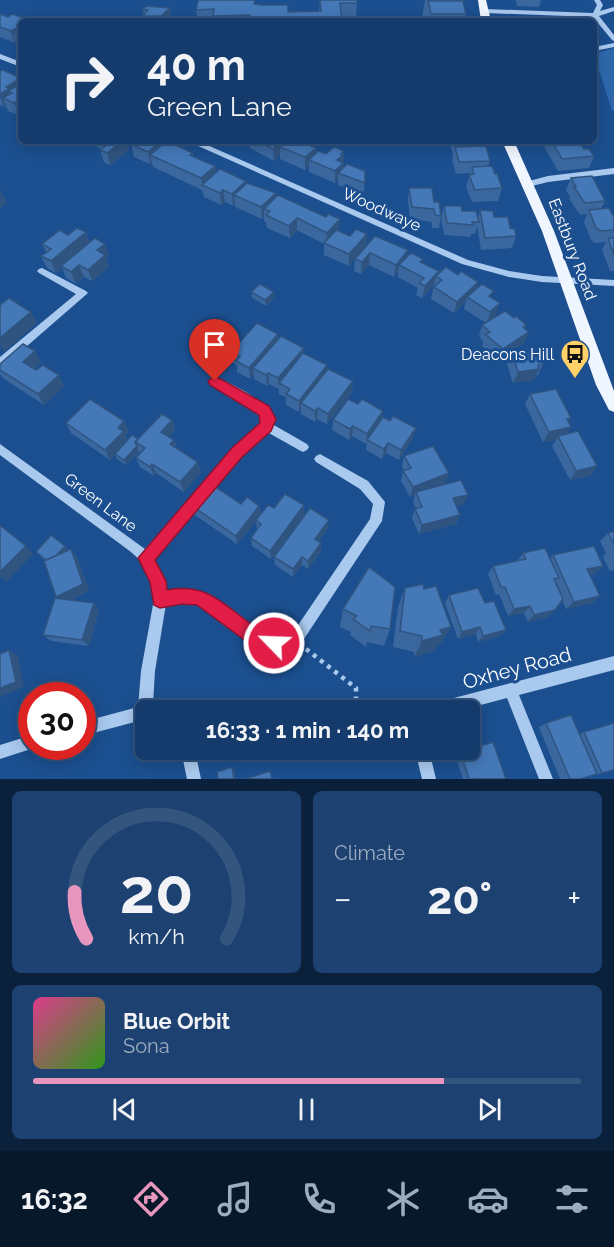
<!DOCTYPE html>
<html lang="en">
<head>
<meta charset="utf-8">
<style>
  :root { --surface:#143b6b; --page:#1d4271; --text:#f1f3f6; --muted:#9dadc1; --line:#33557e; --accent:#e797bd }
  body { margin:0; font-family:Raleway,sans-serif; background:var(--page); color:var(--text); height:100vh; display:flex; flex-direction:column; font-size:22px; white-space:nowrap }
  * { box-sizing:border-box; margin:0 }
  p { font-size:20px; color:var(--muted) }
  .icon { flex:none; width:33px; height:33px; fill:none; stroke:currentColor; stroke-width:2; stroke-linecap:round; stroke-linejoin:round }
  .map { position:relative; height:779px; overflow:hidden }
  .drawer { display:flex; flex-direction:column; gap:12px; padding:12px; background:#0b203b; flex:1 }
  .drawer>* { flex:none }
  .top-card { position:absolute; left:18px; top:18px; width:579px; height:126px; border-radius:9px; box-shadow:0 3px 15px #0003,0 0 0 2px var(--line); background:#143b6b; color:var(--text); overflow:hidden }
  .speed { position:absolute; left:18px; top:682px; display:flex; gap:12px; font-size:30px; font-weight:700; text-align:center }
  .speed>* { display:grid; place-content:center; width:78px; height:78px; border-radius:50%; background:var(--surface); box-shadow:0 3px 15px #0003,0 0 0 2px var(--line); line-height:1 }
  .speed .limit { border:9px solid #d22; background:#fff; color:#111 }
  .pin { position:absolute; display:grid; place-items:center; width:51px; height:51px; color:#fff; margin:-62px -26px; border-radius:50% 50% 50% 0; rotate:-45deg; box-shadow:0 0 6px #0007 }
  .pin .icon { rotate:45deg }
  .me { position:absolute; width:66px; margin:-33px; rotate:294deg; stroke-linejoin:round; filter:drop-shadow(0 0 4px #0008) }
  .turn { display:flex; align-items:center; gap:21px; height:126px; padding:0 30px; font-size:27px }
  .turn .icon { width:78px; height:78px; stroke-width:2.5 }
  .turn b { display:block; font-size:42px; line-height:51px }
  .big { font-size:45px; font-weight:700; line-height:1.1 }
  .drawer .widget { flex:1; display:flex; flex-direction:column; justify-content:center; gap:9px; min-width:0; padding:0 21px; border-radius:9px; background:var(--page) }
  .drawer .dial { align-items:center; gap:0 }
  .dial svg { height:156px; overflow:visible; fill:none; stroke:var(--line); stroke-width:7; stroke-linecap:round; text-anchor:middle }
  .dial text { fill:var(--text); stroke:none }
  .song { display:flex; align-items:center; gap:18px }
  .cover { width:72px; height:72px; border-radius:9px; background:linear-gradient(135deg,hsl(330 70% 55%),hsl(110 70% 35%)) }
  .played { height:6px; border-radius:3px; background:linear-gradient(90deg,var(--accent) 75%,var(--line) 75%) }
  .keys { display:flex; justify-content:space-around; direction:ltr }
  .heat { display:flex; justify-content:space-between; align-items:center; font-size:33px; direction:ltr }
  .drawer .tiles { flex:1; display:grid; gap:12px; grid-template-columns:1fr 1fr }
  .widget:last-child { grid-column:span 2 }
  .trip { position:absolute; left:135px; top:700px; width:345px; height:60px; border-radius:9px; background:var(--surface); box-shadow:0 3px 15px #0003,0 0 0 2px var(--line); font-weight:700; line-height:60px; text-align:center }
  .menu { display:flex; height:96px; justify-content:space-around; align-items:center; background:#08182b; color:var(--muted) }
  .menu .icon { width:42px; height:42px }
  .menu .on { color:var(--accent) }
  .menu b { font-size:27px; color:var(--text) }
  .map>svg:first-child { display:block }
  .green { fill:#2e69ad }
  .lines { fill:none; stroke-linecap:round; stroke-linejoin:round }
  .path { stroke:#a9c9ee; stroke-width:4.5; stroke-dasharray:4 5; stroke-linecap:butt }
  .minor { fill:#a9c9ee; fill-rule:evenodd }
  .major { fill:#f0f6ff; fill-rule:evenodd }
  .wall { fill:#3a679d }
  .shaded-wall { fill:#305480 }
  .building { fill:#4478b7; stroke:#305480; stroke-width:1.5 }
  .route { fill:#e11d48; stroke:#92132f; stroke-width:1.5 }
  .labels { text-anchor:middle; stroke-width:6; stroke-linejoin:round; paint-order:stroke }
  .street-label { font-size:16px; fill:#fff; stroke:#1b4f8f }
  .poi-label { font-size:16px; fill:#fff; stroke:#1b4f8f; text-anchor:end }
  .near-street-label { font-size:20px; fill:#fff; stroke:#1b4f8f }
</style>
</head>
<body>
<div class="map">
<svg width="614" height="779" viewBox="0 0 614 779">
  <rect width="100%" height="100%" fill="#1b4f8f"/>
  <polygon class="green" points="614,48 614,111 612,111 594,54"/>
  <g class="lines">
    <polyline class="path" points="306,649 356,688 356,711"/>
    <g class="minor">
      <polygon points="594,0 600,0 603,5 600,11 614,7 614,11 599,16 614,35 614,41 612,40 593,17 485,13 482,11 485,9 593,13 597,5"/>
      <polygon points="614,43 614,47 594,51 594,47"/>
      <polygon points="0,54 21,62 21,67 0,59"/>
      <polygon points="187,141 198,141 468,260 509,271 542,276 614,280 614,286 542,282 509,277 462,264"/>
      <polygon points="614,168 614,174 548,182 528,187 524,184 525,182 548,176"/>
      <polygon points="42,268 86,291 88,293 4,366 0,367 0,357 76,294 39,273 37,271 39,269"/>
      <path d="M215,377C231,383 270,402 274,419L272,424L307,444L309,447L307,450L303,452L299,450L267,432L241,456L153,559L160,571L165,592C182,589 196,590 212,596L267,635L292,634L370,519L373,504L360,489L316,462L314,459L316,456L320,454L368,481L385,502L382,521L300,645L295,647L265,649L203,606L184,603L166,604L155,671L153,704L182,699L279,704L284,706L286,711H146V719L82,736V722L138,707L141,671L154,599L148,573L142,562L131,552L0,455V444L145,549L233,450L262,423L264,419L253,408L211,384L210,381L211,378Z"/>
      <polygon points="614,656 614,670 519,695 553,779 539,779 507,698 458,711 424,711 426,706 431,704"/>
      <polygon points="32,735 32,747 37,747 0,759 0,745"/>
      <polygon points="181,750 195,750 201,779 187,779"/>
      <polygon points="415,750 429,750 436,779 422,779"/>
    </g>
    <g class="major">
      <polygon points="478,0 486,0 491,21 481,21"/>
      <polygon points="502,141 514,141 554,231 614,391 614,412 609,410 596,385 542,231"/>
    </g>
  </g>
  <g class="wall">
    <polygon points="255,0 255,4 289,12 319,11 320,0 357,0 356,21 198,21 196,10"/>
    <polygon points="425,0 464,0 463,2 466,14 465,21 423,21 422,17"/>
    <polygon points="516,0 541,0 539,7 517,6"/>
    <polygon points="170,8 171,20 170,21 144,21 143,9"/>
    <polygon points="0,14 21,21 21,47 17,45 16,43 0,37"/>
    <polygon points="0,71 21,78 21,114 19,115 8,111 6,106 4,107 0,105"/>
    <polygon points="614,90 614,101 611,99"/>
    <polygon points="95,141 127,141 129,150 110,165 104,162 100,150 101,149 97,147"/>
    <polygon points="132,141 163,141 163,144 193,153 193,156 215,166 216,173 246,181 246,183 276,193 276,197 339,231 350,236 367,234 366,246 407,257 422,263 439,271 438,274 458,275 478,282 476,289 492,298 496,314 489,321 514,318 526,325 525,328 529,332 524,343 498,360 482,346 483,341 479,336 482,325 486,323 464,309 466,301 454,313 431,299 434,285 422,298 416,295 418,288 398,277 398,271 394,277 369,265 361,274 354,271 355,259 349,266 324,255 324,244 297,230 290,238 267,228 266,222 264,221 264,217 262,219 235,207 235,205 233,206 225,202 221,205 204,197 202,190 153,167 152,163 150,164 134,157 131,144 133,143"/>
    <polygon points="230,141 245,141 240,146"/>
    <polygon points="249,141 315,141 316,153 326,154 344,151 343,168 365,171 364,195 338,185 338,180 335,183 309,172 309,166 305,170 280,159 280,155 274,161 250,148"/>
    <polygon points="449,141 483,141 482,146 490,161 488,167 502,188 498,201 472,202 466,187 470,173 456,174 452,159 453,154"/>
    <polygon points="541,141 579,141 584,149 594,156 589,168 558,171"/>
    <polygon points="571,178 605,201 601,209 614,217 614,271 610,271 602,250 606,242 595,243 591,240 584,222 587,214 580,215 569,199 570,197 566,190"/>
    <polygon points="409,188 434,202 441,216 439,228 432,228 432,222 410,219 408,200"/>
    <polygon points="444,206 462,211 478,218 480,210 494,217 510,228 516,236 512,248 481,250 477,226 475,234 471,234 470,237 444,235 441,218"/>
    <polygon points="86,232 89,243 109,256 106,258 109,267 92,281 84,277 76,284 66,278 62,267 56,273 47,268 41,256 46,252 42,244"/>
    <polygon points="251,292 274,292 274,297 266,306 252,298"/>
    <polygon points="279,339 304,353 327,371 353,381 352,392 327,424 317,419 315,422 301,414 301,409 299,412 286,405 286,397 279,394 279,389 269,384 267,386 254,379 254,374 250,379 237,372 237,365 233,363 231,352"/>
    <polygon points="512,353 543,364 538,375 536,376 534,380 513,383 507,364"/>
    <polygon points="41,362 34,369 64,386 44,405 3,378 0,374 0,364"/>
    <polygon points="530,394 569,422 568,433 597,466 590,476 570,480 552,446 556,440 543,442 525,404"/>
    <polygon points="382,419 413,438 399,460 386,453 382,459 366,450 367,442 366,444 352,436 349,440 332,430 333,420"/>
    <polygon points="172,420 175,431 169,437 174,440 177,448 198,462 201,472 184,492 156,473 154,476 140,467 136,458 141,453 139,452 126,465 117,459 115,455 110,460 71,433 66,423 124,421 129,432 125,435 128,440 138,439"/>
    <polygon points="404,456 446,483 433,488 464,504 456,506 460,515 456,524 419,534 412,518 415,509 416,508 413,502 415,495 410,497 401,481 403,471 404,471 402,466"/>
    <polygon points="189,504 241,504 259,506 261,514 274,508 304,515 271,559 252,546 251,538 257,529 256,521 237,544 192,513"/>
    <polygon points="328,528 319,541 321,551 308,569 302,565 293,577 275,565 274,557"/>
    <polygon points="614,531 614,570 610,571 603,557 606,553 600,541 608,533"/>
    <polygon points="65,546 68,550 71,549 77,557 89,591 71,600 94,603 99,610 89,646 51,641 43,635 57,598 56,597 45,561 36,552"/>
    <polygon points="523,553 550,559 553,555 603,566 595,574 590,575 600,596 592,603 566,609 562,600 548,617 528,622 524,613 508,616 499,594 496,595 488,574 493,566 518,560"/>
    <polygon points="405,588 424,589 451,627 441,643 438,644 434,651 414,657 414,652 393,647 398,607"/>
    <polygon points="449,595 485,603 506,630 500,636 478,642 476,634 458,639 445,603"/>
    <polygon points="343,609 390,629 384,646 367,642 366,647 350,635 351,632 340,627"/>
    <polygon points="546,723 580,734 584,732 614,770 580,779 560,779 539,727"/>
    <polygon points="460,751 506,779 463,779 455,755"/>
  </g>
  <g class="shaded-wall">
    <polygon points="170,8 171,20 170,21 161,21 161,16"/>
    <polygon points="21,26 21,37 13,33 16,43 15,43 11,31"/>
    <polygon points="21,78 21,93 12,93 8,91 12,102 3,98 6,106 4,107 0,97 0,94 6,87"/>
    <polygon points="20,96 21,96 21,102 20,101 21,104 21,114 19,115 14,103"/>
    <polygon points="117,141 127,141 129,150 110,165 107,153"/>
    <polygon points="161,141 163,141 165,152 150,155 152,163 150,164 148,152"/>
    <polygon points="239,141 245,141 240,146"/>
    <polygon points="281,141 288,141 280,147 280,155 274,161 273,149"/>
    <polygon points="316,142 316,154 309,160 309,166 305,170 305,157 311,146"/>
    <polygon points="344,151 343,174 338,173 338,180 335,183 335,171 337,160 341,154"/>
    <polygon points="215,166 217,178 203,186 201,178"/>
    <polygon points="246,181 247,193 234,195 235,205 233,206 232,194"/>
    <polygon points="0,190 1,191 7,203 0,208"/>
    <polygon points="223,190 225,202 221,205 220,193"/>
    <polygon points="276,193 277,205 264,209 264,217 262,219 261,207"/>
    <polygon points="297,218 297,230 290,238 289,226"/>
    <polygon points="340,219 339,231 326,244 327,233"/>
    <polygon points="86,232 90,244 56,273 51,261"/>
    <polygon points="367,234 366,246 349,266 349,254"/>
    <polygon points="105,244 109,256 106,258 109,267 92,281 88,270 97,250"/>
    <polygon points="408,250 406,262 399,265 398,271 394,277 396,265"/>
    <polygon points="370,253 369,265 361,274 362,262"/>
    <polygon points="79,265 84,277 76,284 71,272"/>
    <polygon points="439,271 437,277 436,276 434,285 422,298 425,286"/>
    <polygon points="478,282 475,293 467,297 466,301 454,313 457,302"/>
    <polygon points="274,292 274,297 266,306 265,300"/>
    <polygon points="500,303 496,314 487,323 490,312"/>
    <polygon points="31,312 37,323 4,352 0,345 0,338"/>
    <polygon points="529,332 524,343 498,360 503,349"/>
    <polygon points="278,334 279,345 253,368 254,374 250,379 249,368"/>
    <polygon points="304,348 304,359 279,383 279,389 278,378"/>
    <polygon points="35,351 41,362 29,373 23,362"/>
    <polygon points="327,365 327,376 301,403 301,409 299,412 299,401"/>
    <polygon points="539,369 534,380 513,383 518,372"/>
    <polygon points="268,373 269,384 267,386 266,375"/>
    <polygon points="59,375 64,386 44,405 38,394"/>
    <polygon points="353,381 352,392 327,424 328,414"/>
    <polygon points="318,408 317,419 315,422 315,411"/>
    <polygon points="383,411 382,421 367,440 366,444 367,434"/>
    <polygon points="571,418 565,429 571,427 565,438 558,436 556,440 543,442 549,432 567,419"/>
    <polygon points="172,420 175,431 164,442 161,432"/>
    <polygon points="124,421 129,432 125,435 128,442 110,460 105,450 118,428"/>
    <polygon points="353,426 352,436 349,440 350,429"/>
    <polygon points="416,428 413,438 399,460 401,450"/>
    <polygon points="174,440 177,451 170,444"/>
    <polygon points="388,443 386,453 382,459 384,449"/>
    <polygon points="137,446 139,452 126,465 124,460"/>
    <polygon points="198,462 201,472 184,492 180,482"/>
    <polygon points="152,464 156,473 154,476 150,467"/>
    <polygon points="597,466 590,476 570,480 576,471"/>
    <polygon points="449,473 446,483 417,494 416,492 415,495 410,497 413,487"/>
    <polygon points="468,495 464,504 450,508 453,498"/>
    <polygon points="304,505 304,515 271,559 270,551"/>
    <polygon points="259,506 261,515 237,544 236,536"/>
    <polygon points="460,515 456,524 419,534 422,525"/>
    <polygon points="329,520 328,528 315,547 315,539"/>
    <polygon points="321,543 321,551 308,569 308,561"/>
    <polygon points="26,546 33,554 6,582 0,576 0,572"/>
    <polygon points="65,546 68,550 49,563"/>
    <polygon points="71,549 77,557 89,591 63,604 56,597"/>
    <polygon points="302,557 302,565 293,577 293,569"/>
    <polygon points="603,566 595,574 580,577 587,569"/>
    <polygon points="600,596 592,603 566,609 574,602"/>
    <polygon points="94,603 99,610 89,646 82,640"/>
    <polygon points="530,606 524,613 508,616 514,609"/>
    <polygon points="555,610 548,617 528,622 534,615"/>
    <polygon points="451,627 441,643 438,644 434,651 414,657 422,641 440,630"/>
    <polygon points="480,627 476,634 458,639 462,632"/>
    <polygon points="506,630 500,636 478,642 483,636"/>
    <polygon points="9,650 18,656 24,687 0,697 0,688"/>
    <polygon points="232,767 235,770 236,779 234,779"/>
  </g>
  <g class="building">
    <polygon points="198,0 255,0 254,4 263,5 288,5 288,12 321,11 320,0 357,0 358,3 340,3 342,20 355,20 356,21 249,21 250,15 213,16 214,9 196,10"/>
    <polygon points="428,1 463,1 466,14 431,14"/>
    <polygon points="146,6 170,8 161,16 143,16 148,10 143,9"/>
    <polygon points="0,14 8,17 12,14 31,20 21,21 21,26 11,31 0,27"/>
    <polygon points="526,20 563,21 527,21"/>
    <polygon points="21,29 21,37 13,33"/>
    <polygon points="3,70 21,78 6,87 9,89 0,94 0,71"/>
    <polygon points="21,83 21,96 20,96 21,97 21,99 14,103 3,98 12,93 8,91"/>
    <polygon points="107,141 122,141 107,153 100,150 110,143"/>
    <polygon points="136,141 161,141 148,152 131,144"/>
    <polygon points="167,141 193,153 190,155 215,166 201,178 150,155"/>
    <polygon points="258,141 281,141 273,149"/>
    <polygon points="286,141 315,141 316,142 311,146 316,148 305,157 280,147"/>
    <polygon points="552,141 579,141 584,149 589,149 594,156 562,159"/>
    <polygon points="486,146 490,161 459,162 455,147"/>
    <polygon points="334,147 344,151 341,154 343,155 337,160 343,163 335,171 309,160 318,151 326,154"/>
    <polygon points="347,164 365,171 365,183 338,173"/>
    <polygon points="492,166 495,174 497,173 502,188 475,190 469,175 474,174 472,167"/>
    <polygon points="220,169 246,181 232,194 223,190 220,193 202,185"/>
    <polygon points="592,176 605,201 585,203 574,187 576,187 571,178"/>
    <polygon points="247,183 276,193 261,207 234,195"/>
    <polygon points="409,188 432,188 434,202 439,202 441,216 435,215 434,209 412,207"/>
    <polygon points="278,195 326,217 328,214 340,219 327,233 297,218 289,226 266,215 270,211 264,209"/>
    <polygon points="444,206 461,206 462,211 476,211 479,222 472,222 473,225 447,223"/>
    <polygon points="609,208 614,217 614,230 601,231 596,228 589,210"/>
    <polygon points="480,210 493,211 494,217 508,217 510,228 515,229 516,236 485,238"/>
    <polygon points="77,228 86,232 51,261 41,256 51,249 42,244 60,230 68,235"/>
    <polygon points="356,229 367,234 349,254 324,243 336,230 350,236"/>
    <polygon points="375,236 408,250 396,265 370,253 362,262 355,259"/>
    <polygon points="95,238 105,244 97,250 105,255 88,270 79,265 71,272 61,266"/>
    <polygon points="608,238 614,238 614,255"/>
    <polygon points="411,253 423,259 420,262 439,271 425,286 419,283 424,278 399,265"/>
    <polygon points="446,267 458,275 461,271 478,282 457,302 434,287 442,280 436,276"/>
    <polygon points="260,284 274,292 265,300 251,292"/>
    <polygon points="482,284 494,291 489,296 500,303 490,312 467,297"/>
    <polygon points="9,298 31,312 0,338 0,305"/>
    <polygon points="505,311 514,318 516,316 526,325 523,327 529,332 503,349 485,334 490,332 482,325"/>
    <polygon points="257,323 278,334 249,368 236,361 240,356 231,352"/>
    <polygon points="281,336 304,348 278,378 268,373 266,375 253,368"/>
    <polygon points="23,344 35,351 23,362 36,370 43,365 59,375 38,394 0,370 0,364"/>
    <polygon points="538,351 543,364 538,365 539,369 518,372 512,353"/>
    <polygon points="303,353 327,365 299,401 286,394 290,389 279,383"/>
    <polygon points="328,369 353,381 328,414 318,408 315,411 301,403"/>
    <polygon points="556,389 571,418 567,419 571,427 549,432 530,394"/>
    <polygon points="90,399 124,421 118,428 124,431 105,450 66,423"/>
    <polygon points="348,399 358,404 362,399 383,411 367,434 353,426 350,429 333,420"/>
    <polygon points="162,414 172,420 161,432 174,440 170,444 198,462 180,482 152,464 150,467 136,458 145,448 135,442"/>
    <polygon points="393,416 416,428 401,450 388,443 384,449 367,440 383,417 390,421"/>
    <polygon points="578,431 597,466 576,471 558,436"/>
    <polygon points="132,435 138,439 135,442 137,446 124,460 115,454"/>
    <polygon points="433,446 449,473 413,487 403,471 411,468 404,456"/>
    <polygon points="461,480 468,495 453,498 460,515 422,525 415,509 422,507 416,492"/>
    <polygon points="208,482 241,504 247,497 259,506 236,536 189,504"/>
    <polygon points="285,494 304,505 270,551 251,538 261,524 256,520 268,505 274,508"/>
    <polygon points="310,508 329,520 315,539 321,543 308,561 302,557 293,569 274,557"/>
    <polygon points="0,525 26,546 0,572"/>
    <polygon points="614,531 614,544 608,533"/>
    <polygon points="51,535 65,546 56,556 46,560 36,552"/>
    <polygon points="594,546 603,566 587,569 600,596 574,602 553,555"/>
    <polygon points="545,548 559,578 554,579 563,599 555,610 534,615 530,606 514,609 505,587 501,587 493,566 526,559 523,553"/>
    <polygon points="71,549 83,584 56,597 44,561"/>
    <polygon points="369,567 395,587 390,629 371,626 370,631 353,619 357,616 343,609"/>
    <polygon points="423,584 424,589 436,586 451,627 440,630 443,635 422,641 422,636 400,631 405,588"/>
    <polygon points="478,588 485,603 494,601 506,630 483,636 480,627 462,632 449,595"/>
    <polygon points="55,598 94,603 82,640 43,635"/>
    <polygon points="9,650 16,682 0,688 0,654"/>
    <polygon points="571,715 597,774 580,779 570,779 546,723"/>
    <polygon points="614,723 614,770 602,773 584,732"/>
    <polygon points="493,742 506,779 469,779 460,751 470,750 470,749"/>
    <polygon points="232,767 234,779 218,779 217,772"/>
    <polygon points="270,771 272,779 245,779"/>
  </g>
  <path class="route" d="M215,376L269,406L276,419L271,431L242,457L155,560L166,581L167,590C210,582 225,607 258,629C264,633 273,634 280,637L283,643L280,649L274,652L250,644L197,605L182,604L160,608L154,605L150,582L138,558L232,448L260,423L259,415L210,385L208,381Z"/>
  <defs>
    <g id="bus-pin" transform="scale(1.5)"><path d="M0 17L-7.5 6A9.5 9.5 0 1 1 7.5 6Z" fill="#ffd166" stroke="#1b4f8f"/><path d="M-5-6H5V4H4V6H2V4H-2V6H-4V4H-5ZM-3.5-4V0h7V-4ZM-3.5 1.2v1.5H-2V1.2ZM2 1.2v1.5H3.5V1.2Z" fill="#111"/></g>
  </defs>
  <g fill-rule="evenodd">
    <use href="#bus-pin" x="575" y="354"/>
  </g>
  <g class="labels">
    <g class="street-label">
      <text transform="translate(382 209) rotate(24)" y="6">Woodwaye</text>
      <text transform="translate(573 249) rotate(69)" y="6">Eastbury Road</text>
      <text transform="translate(101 502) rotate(37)" y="6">Green Lane</text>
    </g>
    <g class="poi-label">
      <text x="554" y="360">Deacons Hill</text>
    </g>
    <g class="near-street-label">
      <text transform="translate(517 668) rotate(-15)" y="7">Oxhey Road</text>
    </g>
  </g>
</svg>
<div class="speed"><div class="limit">30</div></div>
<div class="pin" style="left:215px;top:381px;background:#d93025"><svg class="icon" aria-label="arrive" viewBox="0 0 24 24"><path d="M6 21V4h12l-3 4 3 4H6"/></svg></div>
<svg class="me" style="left:274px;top:643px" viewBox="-20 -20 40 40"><circle r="17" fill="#e11d48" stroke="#fff" stroke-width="3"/><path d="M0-11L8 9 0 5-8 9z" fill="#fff"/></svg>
<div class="trip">16:33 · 1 min · 140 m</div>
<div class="top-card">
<div class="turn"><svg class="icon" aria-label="right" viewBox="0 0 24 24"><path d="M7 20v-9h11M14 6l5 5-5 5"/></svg><div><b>40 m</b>Green Lane</div></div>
</div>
</div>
<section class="drawer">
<div class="tiles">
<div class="widget dial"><svg viewBox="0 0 100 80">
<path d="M14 69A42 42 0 1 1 86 69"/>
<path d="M14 69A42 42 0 0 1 8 45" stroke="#e797bd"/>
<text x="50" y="56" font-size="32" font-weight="700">20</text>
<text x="50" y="72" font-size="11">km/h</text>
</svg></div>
<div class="widget"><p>Climate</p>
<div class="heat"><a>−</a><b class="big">20°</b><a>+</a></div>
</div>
<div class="widget">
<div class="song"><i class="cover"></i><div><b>Blue Orbit</b><p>Sona</p></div></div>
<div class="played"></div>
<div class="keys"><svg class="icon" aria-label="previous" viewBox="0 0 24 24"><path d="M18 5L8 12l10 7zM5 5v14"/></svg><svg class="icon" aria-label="pause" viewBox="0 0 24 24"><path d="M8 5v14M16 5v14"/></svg><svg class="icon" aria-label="next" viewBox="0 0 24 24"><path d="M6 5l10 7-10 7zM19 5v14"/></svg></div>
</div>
</div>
</section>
<nav class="menu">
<b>16:32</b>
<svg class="icon on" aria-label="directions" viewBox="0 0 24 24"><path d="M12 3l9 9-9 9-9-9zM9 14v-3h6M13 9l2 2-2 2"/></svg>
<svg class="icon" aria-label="music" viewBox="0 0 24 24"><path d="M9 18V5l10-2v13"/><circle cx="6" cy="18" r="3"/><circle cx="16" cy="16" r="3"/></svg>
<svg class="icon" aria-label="phone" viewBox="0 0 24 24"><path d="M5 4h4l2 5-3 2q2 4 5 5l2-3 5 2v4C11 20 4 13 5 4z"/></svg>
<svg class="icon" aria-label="climate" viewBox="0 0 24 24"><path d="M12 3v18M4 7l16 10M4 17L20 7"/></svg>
<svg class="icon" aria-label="car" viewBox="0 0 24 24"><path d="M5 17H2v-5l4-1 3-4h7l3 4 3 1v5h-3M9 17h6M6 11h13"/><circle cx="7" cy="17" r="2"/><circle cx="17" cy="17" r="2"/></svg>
<svg class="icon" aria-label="filters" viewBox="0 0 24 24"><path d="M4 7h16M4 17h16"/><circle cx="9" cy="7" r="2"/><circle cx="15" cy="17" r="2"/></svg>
</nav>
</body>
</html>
